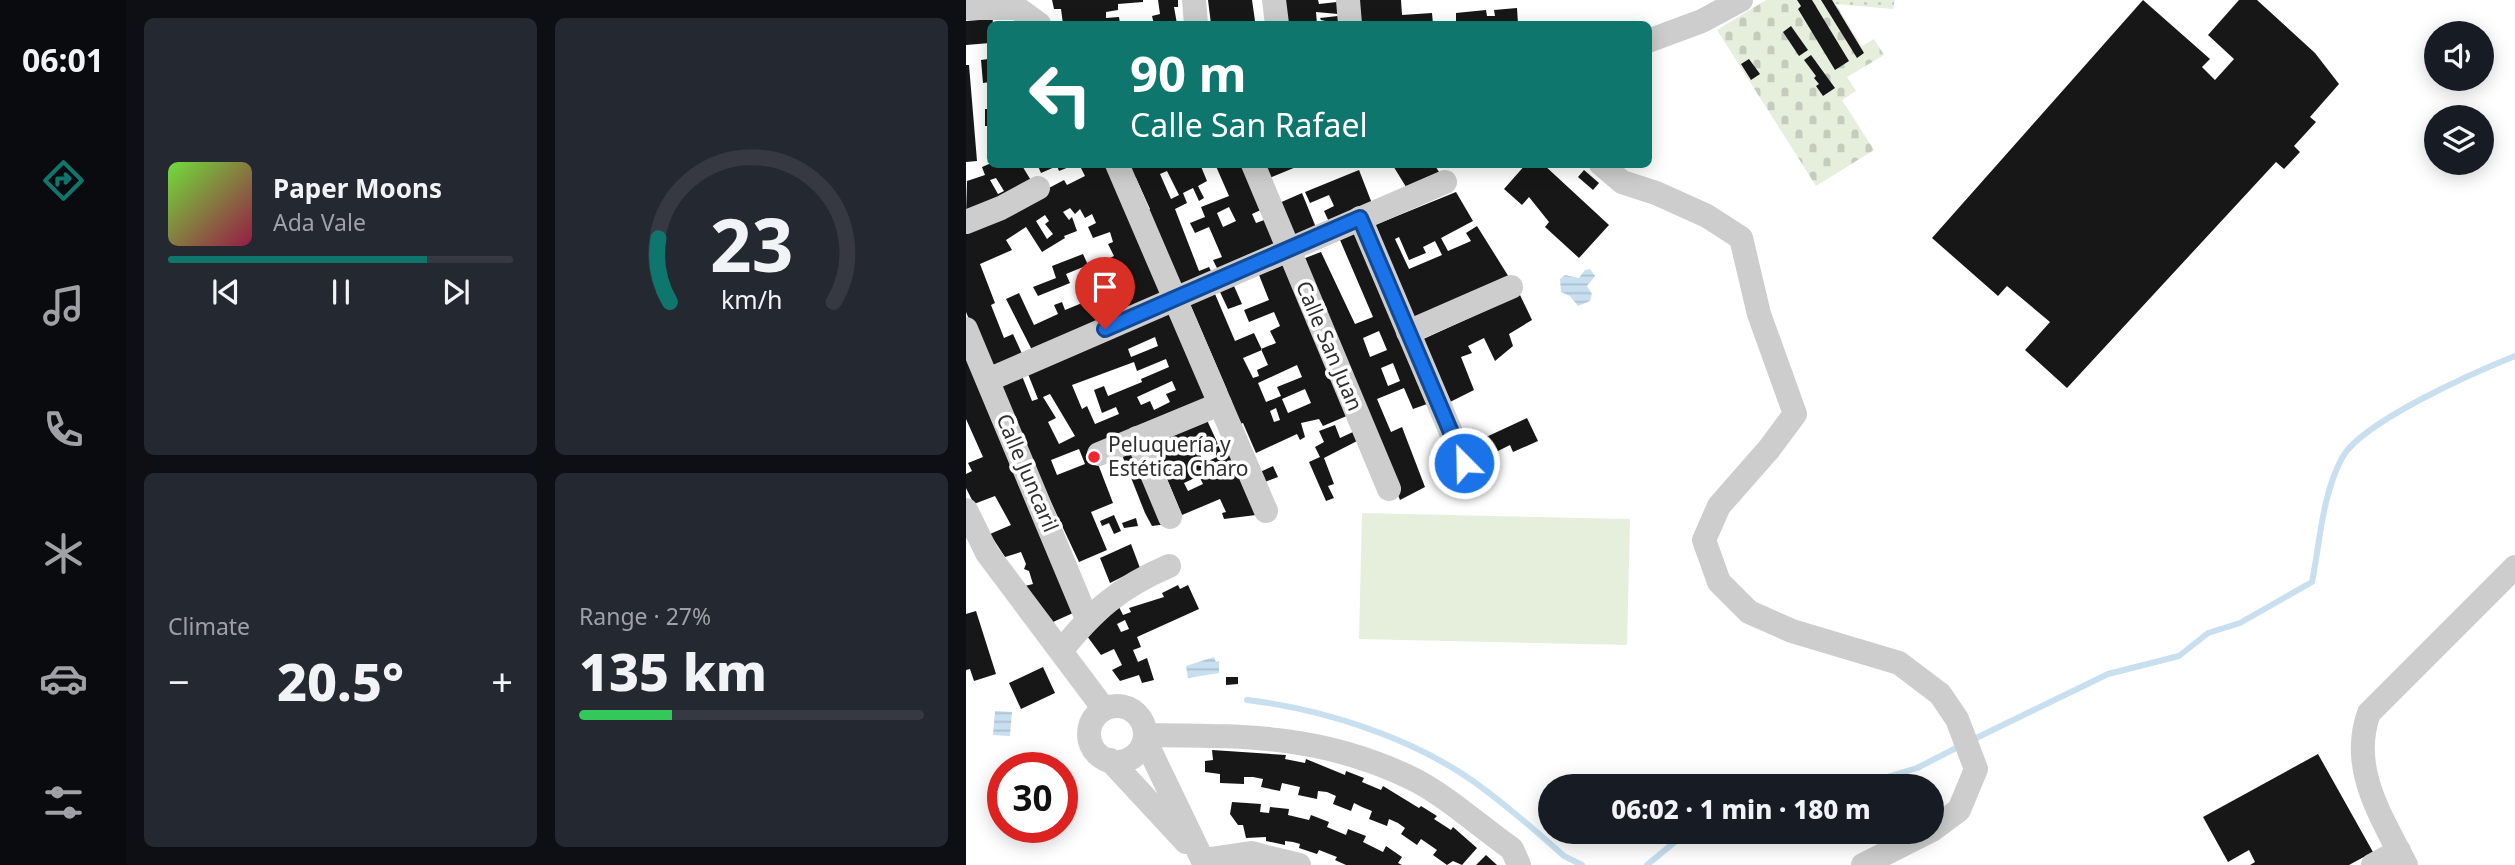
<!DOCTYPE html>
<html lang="en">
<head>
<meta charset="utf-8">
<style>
  :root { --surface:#171b24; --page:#242831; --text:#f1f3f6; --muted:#9ea1a6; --line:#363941; --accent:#0f766e }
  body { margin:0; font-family:"Noto Sans",sans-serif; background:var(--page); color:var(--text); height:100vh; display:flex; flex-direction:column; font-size:26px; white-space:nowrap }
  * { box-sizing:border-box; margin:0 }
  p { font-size:23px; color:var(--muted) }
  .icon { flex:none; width:38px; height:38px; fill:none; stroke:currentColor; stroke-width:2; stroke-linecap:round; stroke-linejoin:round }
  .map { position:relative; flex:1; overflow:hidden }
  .panel { display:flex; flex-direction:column; gap:18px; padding:18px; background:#0d0f14; width:840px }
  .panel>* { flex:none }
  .guide { position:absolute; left:21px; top:21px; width:665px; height:147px; border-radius:10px; box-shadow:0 4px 18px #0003; background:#0f766e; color:#fff; overflow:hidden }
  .fabs { position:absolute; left:1458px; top:21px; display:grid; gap:14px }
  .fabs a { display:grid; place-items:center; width:70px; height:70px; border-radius:50%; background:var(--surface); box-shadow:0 4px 18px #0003; font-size:35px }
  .speed { position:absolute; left:21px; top:752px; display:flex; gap:14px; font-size:35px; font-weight:700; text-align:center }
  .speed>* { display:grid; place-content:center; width:91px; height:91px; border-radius:50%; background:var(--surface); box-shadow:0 4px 18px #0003; line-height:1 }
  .speed .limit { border:10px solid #d22; background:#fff; color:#111 }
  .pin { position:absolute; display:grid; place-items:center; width:60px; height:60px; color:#fff; margin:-72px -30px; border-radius:50% 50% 50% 0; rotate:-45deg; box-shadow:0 0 7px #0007 }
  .pin .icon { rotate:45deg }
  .me { position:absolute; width:77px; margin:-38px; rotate:337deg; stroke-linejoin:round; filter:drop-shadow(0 0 5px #0008) }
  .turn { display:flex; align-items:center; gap:24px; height:147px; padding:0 28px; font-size:32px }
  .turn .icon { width:91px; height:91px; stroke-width:2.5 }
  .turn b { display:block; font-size:49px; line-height:60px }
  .big { font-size:52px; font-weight:800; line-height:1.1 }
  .panel .card { flex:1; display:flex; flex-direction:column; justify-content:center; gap:10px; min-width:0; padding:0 24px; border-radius:10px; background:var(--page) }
  .panel .dial { align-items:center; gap:0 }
  .dial svg { height:182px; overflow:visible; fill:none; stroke:var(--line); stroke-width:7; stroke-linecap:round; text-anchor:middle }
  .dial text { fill:var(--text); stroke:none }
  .song { display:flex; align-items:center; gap:21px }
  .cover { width:84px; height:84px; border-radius:10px; background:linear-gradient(135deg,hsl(100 70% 55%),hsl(340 70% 35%)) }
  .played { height:7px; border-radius:4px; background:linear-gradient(90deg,var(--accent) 75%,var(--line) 75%) }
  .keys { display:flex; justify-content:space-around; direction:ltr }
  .heat { display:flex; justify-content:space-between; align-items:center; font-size:38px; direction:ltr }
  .charge { height:10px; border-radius:5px; background:linear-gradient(90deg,#34c759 27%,var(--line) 0) }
  .panel .tiles { flex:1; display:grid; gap:18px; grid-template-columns:repeat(2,1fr) }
  .trip { position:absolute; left:572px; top:774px; width:406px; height:70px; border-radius:35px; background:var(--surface); box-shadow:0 4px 18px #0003; font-weight:800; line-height:70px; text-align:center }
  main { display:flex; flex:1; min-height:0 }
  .tabs { display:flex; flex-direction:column; width:126px; justify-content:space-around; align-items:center; background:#090b0e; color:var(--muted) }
  .tabs .icon { width:49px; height:49px }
  .tabs .active { color:var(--accent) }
  .tabs b { font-size:32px; color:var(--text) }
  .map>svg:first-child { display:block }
  .cemetery { fill:url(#cemetery-stones) }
  .park { fill:url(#park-dots) }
  .pitch { fill:#e6eedc }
  .water { fill:url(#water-rules) }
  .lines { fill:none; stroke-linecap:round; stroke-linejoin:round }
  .stream { stroke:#c7dfef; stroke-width:6 }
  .building { fill:#171717; fill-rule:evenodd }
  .minor { stroke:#cdcdcd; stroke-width:24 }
  .route-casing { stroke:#114b97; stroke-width:18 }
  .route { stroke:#1a73e8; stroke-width:12 }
  .poi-dot { fill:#f62330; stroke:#fff; stroke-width:2.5 }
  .labels { text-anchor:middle; stroke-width:7; stroke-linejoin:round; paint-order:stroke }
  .street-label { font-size:21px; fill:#303030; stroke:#fff }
  .poi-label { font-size:21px; fill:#303030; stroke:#fff; text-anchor:start }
</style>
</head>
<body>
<main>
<nav class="tabs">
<b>06:01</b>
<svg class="icon active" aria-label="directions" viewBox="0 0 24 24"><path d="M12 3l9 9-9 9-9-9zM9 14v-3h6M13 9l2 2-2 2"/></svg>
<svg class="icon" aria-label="music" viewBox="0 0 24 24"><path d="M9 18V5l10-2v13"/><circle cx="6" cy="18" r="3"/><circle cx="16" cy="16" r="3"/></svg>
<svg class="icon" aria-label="phone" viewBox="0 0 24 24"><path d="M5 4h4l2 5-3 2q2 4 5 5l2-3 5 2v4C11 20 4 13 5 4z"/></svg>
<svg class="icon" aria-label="climate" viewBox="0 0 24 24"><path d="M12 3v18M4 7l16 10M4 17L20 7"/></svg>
<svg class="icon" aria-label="car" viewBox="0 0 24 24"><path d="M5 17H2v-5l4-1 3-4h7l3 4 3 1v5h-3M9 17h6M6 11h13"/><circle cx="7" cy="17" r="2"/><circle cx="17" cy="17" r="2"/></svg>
<svg class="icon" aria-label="filters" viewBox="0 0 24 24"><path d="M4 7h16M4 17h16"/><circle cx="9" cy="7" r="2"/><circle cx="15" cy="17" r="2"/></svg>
</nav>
<section class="panel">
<div class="tiles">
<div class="card">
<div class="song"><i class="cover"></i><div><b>Paper Moons</b><p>Ada Vale</p></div></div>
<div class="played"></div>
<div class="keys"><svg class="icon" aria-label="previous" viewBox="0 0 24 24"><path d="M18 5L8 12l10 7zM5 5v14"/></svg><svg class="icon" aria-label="pause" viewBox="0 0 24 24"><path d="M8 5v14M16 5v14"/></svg><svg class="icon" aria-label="next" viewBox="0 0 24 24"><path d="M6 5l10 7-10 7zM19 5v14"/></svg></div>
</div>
<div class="card dial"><svg viewBox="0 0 100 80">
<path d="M14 69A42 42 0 1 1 86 69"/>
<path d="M14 69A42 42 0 0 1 9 41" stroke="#0f766e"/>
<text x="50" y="56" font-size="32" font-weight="700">23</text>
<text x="50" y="72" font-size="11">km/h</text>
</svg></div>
<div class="card"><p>Climate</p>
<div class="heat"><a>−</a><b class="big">20.5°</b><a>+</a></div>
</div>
<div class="card"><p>Range · 27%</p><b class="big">135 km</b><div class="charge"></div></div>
</div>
</section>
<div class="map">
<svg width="1549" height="865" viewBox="0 0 1549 865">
  <defs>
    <pattern id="cemetery-stones" width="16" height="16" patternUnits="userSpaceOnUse" patternTransform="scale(1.75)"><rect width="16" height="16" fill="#e6eedc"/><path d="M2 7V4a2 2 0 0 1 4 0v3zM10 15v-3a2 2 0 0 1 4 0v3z" fill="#c6ccbd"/></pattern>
    <pattern id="park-dots" width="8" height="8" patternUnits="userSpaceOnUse" patternTransform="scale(1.75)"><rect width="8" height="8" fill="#e6eedc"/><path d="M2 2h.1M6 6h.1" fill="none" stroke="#c6ccbd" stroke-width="1.8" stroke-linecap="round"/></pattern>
    <pattern id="water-rules" width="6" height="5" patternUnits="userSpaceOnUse" patternTransform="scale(1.75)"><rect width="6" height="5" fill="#c7dfef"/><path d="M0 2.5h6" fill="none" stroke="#abc0cd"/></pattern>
  </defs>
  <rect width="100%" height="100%" fill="#fff"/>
  <polygon class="cemetery" points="800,0 867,0 896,46 908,39 918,55 881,77 890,91 876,100 908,150 850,186 751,30"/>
  <polygon class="park" points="867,0 929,0 927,9 869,4"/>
  <polygon class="pitch" points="396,513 664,519 661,645 393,639"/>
  <g class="water">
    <polygon points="624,269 629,276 621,286 626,294 624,301 612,306 604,296 595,292 594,279 599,275 613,278 619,270"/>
    <polygon points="248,657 250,662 253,661 253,673 222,678 220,666"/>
    <polygon points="29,711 46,712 44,736 27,735"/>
  </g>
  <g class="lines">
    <g class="stream">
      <path d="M281,700C357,709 444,737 507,781C539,804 569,830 598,856L616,865"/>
      <path d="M1004,741L1142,674L1213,656L1242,633L1274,623L1346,582C1354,542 1356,495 1376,458C1395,422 1509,372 1549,356"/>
      <polyline points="891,786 951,768 994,746"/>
      <polyline points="681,865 722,831"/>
    </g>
  </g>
  <g class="building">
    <polygon points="86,0 177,0 177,2 152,4 152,10 140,12 140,18 153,17 154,24 97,24 95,9 88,9"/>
    <polygon points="192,0 212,0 212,7 208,7 211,24 188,24 186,16 194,14"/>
    <polygon points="242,0 286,0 289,21 245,24"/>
    <polygon points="317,0 352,0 353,4 371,2 372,14 350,12 351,24 319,24"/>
    <polygon points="386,0 435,0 436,15 466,13 467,24 388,24"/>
    <polygon points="831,0 846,0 883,61 869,70 832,9 835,6"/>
    <polygon points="855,0 866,0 898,53 891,58"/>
    <polygon points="1177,0 1244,59 1236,67 1249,80 1268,59 1242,35 1273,0 1291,0 1349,53 1373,84 1344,117 1350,122 1328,146 1334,152 1318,169 1310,162 1101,388 1059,350 1084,322 1041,286 1032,296 966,238"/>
    <polygon points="551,8 552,24 485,24 490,22 490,13 520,10 521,16 529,16 528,10"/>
    <polygon points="372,16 373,24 355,20 354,18"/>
    <polygon points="27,19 24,43 0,45 0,21"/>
    <polygon points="825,26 842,50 833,56 817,32"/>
    <polygon points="845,55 869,88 857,96 850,86 853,84 848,78 850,76 838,60"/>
    <polygon points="22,59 24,82 17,83 15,60"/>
    <polygon points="783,59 794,74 785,80 775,64"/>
    <polygon points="0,65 3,65 11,161 0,162"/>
    <rect x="19" y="109" width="5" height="17"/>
    <path d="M23,164H55L66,182L0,216L1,181L19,175L16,167ZM30,178L38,191L32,194L24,180Z"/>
    <polygon points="71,164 108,164 108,165 93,171 91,166 75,173"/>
    <path d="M113,164H139L196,296L67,352L40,299L53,293L68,325L92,314L88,305L96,302L99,310L121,301L116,289L130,283L136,298L151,291L138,261L148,256L142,244L147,242L144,232L127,238L122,227L130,223L126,214L119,218L114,209L109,214L104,208L97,212L103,220L106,217L111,231L98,236L99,238L76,252L60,227L40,240L46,250L14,264L29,303L25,305L38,338L47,334L57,356L24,370L0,312V232L98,180L101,185L119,176ZM79,215L83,221L79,224L87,234L81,239L70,221Z"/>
    <path d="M159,164H234L241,181L232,186L238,198L233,201L227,188L217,193L221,203L209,209L233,271L243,267L247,275L213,290L179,212L184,209L170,178L165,180ZM201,171L213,195L205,199L194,174Z"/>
    <path d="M249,164H278L297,209L286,214L290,223L301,219L312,247L253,272L247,260L256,257L243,227L229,233L224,223L239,217L235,207L263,196ZM263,207L270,221L257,227L251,213Z"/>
    <polygon points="294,164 335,164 335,165 301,179"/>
    <polygon points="426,164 468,164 478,180 445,195"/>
    <polygon points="560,164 577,164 643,225 613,258 579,227 583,222 563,197 556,205 538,189"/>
    <polygon points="393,170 407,206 364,224 358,211 368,206 363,195 344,203 339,192"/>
    <polygon points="618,170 633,183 627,190 612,177"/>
    <path d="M490,192L507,221L475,238L482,251L505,241L500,233L511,226L546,282L447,328L404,227ZM433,237L443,260L460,253L457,247L469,241L476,255L443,269L429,239Z"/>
    <polygon points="336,193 351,230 326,241 311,204"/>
    <path d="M388,233L461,404L447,409L438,388L411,399L425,432L436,427L459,487L434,500L334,260L355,252L389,324L407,317L374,240ZM413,331L421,350L404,357L397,338ZM427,363L434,381L422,386L415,368Z"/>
    <polygon points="117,254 122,265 100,274 104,283 72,296 67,287 90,278 86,266"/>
    <path d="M320,264L383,415L357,426L353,419L335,423L339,437L334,440L331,434L290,453L277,423L271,425L257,392L261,390L224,304L249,294L269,341L288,333L296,350L277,358L287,378L293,376L291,370L302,365L295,349L310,343L304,331L314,326L308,312L283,322L278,310L303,300L293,275ZM331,365L336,377L311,387L315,396L300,402L292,383ZM339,389L345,403L322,413L316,399ZM310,408L314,420L308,422L304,411Z"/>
    <polygon points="268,286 276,304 262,309 254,292"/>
    <polygon points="554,295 566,320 543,334 547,346 529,361 518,338 502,346 506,353 495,357 508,390 480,404 453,341"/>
    <path d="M203,313L242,403L127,451L147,503L125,512L141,550L113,562L31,387L56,376L66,401L72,399L62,374ZM189,337L192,346L165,357L162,349ZM200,359L203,367L175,379L176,382L142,396L138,386L128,390L136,413L150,407L153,414L129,424L121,406L116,409L106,385L168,362L171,371ZM206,381L210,390L200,394L204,402L188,410L184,401L175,405L171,397ZM84,394L109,436L93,444L82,422L90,418L77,397ZM113,449L119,464L91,475L85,460Z"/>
    <polygon points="0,346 107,613 87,622 59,586 67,584 63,571 58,569 60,564 55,552 39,557 24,534 45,525 29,496 8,504 0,488 0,474 6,471 2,463 17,457 0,419"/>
    <path d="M240,418L252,444L233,452L238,463L251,457L248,448L260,443L290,515L258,519L256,513L260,512L254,499L216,515L185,441ZM233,476L237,484L222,491L218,483Z"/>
    <polygon points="561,418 572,441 547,452 544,445 526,454 518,438"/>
    <polygon points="369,425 374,438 389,431 393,440 358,458 368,484 362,486 368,498 360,501 343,462 354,457 349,447 358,442 353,431"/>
    <polygon points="170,449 201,524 186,526 179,513 156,455"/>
    <polygon points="307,466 312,477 296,483 292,473"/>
    <polygon points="148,515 155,531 148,534 143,523 136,526 134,521"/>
    <polygon points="170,518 172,526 158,528 156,523"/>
    <polygon points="165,544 174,568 144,583 134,558"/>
    <path d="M212,585L214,589L222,585L233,609L171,637L175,647L167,650L172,662L181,658L188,680L176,683L173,675L154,681L146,670L156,665L148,649L135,655L121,636L153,607L157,615L165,612L163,608L198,597L196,593ZM159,620L163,629L155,632L151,624Z"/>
    <polygon points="10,611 30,674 8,681 4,669 0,670 0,614"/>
    <polygon points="77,667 89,693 55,709 43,683"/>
    <polygon points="260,677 272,677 272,684 260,685"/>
    <polygon points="246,750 320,755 319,759 339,763 340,759 379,775 380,771 398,778 396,782 415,790 417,786 453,808 455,806 471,816 468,819 485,830 487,827 511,848 496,865 487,861 481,865 467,855 471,850 455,839 451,845 435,834 439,828 432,823 423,819 421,826 403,819 406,811 396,807 388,803 385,811 367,804 370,796 361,792 352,791 351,799 332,795 334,787 316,783 314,791 295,787 297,779 287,777 278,777 278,784 254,783 254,774 239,772 239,761 247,760"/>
    <polygon points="1352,754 1407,852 1383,865 1284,865 1289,862 1283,850 1262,862 1237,817"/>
    <polygon points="266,802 295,804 294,812 303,813 304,807 323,809 322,815 343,820 345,815 363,822 361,827 380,835 382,829 400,836 397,842 417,852 420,846 436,857 432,863 436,865 380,865 369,860 371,857 353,850 351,854 333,848 334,844 327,842 319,841 319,845 300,841 300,837 280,838 277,825 272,825 264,814"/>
    <polygon points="520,855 531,865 510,865"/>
  </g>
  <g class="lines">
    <g class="minor">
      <polyline points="228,0 230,24"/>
      <polyline points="308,0 311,24"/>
      <polyline points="382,0 384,24"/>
      <polyline points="0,8 51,8 73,24"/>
      <polyline points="682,41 736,21 775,0"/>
      <polyline points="151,164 300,511"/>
      <polyline points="287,164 423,489"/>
      <polyline points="635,164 656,182 690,193 741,216 775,238 793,314 829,414 803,449 753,506 738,540 753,582 783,612 826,631 933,663 974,694 991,719 1010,769 993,810 966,830"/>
      <polyline points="394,218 498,463"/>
      <polyline points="0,222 35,208 72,188"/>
      <polyline points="0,329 121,619"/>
      <polyline points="442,332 545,287"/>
      <polyline points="22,380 479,182"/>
      <polyline points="171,438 204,517"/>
      <polyline points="133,454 254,404"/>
      <polyline points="0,510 21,553 138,709"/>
      <path d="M95,651C128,610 154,587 203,566"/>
      <circle cx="151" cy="734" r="28"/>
      <path d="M179,735C277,736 354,734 445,778C477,793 516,828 546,849L553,865"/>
      <polyline points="179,740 239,865"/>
      <polyline points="144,760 220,842"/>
      <polyline points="237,860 285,853 333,865"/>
      <polyline points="897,865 964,831"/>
      <polyline points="1407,865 1433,851"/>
      <path d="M1440,865C1415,816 1383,768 1403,713L1549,567"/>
    </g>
  </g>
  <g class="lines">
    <g class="route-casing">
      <polyline id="route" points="139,329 394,218 498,463"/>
    </g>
    <use href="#route" class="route"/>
  </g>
  <circle class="poi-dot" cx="128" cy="457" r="7"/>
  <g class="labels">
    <g class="street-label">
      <text transform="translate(363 346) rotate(67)" y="7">Calle San Juan</text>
      <text transform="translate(61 473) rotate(67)" y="7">Calle Juncaril</text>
    </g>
    <g class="poi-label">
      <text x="142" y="452">Peluquería y<tspan x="142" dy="24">Estética Charo</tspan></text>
    </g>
  </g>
</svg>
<div class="fabs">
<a><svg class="icon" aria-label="sound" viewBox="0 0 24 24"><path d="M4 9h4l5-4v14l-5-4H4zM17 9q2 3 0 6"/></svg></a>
<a><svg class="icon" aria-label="layers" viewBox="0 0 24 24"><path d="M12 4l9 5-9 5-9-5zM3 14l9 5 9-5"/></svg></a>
</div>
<div class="speed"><div class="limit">30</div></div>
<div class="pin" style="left:139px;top:329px;background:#d93025"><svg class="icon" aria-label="arrive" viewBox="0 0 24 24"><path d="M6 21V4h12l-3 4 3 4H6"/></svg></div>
<svg class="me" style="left:498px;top:463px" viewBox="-20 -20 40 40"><circle r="17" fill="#1a73e8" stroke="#fff" stroke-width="3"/><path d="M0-11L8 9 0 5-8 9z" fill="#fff"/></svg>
<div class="trip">06:02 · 1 min · 180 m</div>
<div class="guide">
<div class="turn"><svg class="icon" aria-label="left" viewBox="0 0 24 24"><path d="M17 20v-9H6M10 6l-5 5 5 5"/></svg><div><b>90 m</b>Calle San Rafael</div></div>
</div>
</div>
</main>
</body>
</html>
